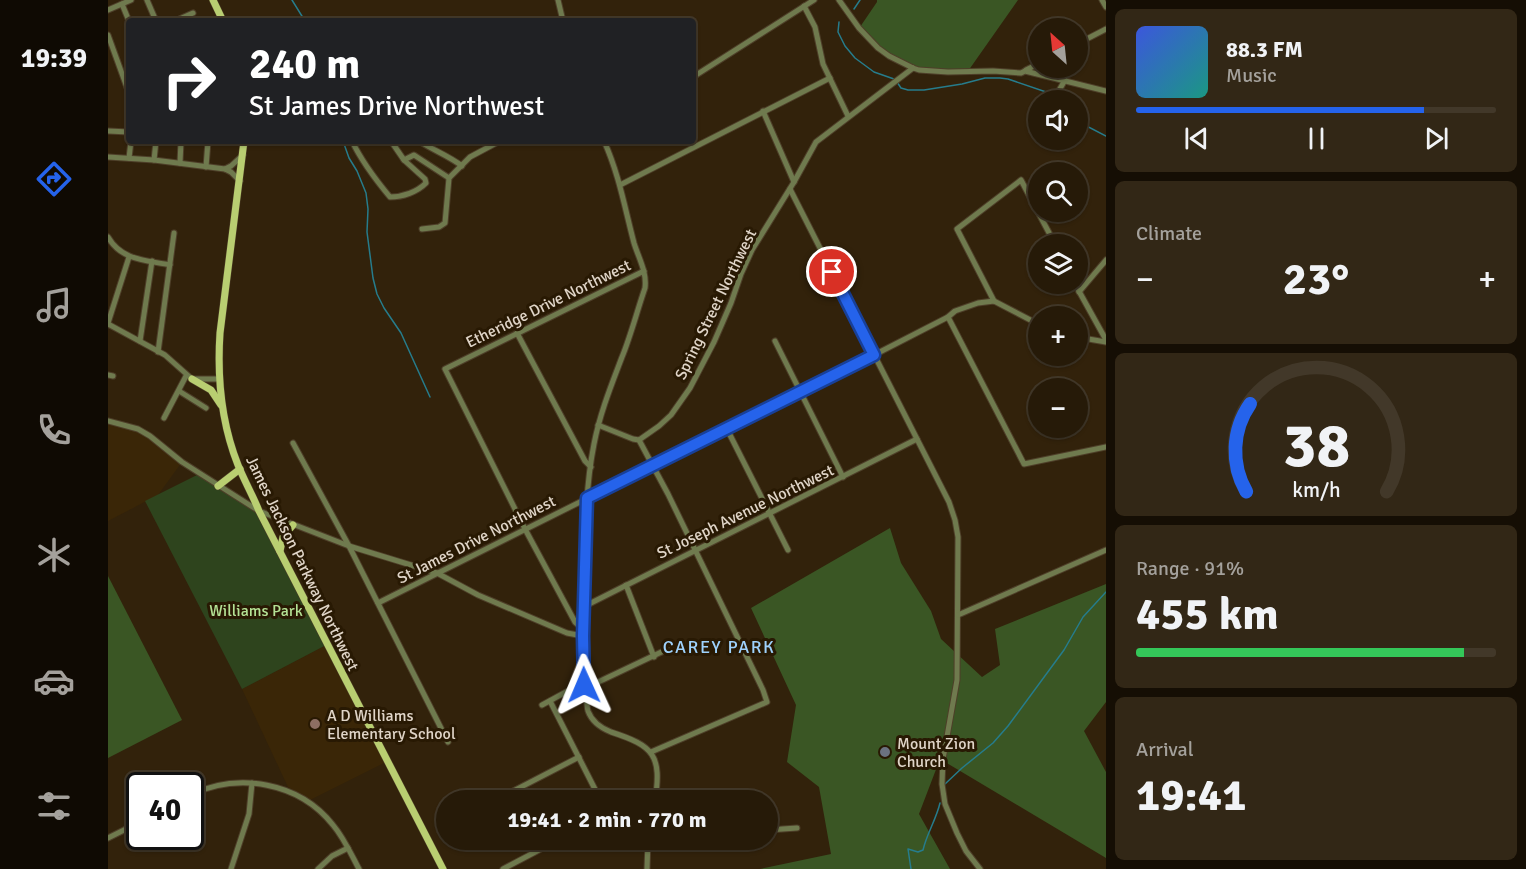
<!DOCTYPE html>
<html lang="en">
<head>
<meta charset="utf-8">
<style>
  :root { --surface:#261a08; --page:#322716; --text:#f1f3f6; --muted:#a4a19c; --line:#423829; --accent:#2563eb }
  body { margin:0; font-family:Signika,sans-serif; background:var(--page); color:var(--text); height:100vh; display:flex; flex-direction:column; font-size:22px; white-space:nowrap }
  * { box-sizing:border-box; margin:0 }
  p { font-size:20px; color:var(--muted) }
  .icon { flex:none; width:33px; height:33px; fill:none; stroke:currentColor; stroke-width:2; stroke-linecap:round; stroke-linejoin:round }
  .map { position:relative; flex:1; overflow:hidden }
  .drawer { display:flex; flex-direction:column; gap:9px; padding:9px; background:#150e04; width:420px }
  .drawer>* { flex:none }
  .guide { position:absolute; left:18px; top:18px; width:570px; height:126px; border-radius:6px; box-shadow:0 2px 4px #0004,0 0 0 2px var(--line); background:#202124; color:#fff; overflow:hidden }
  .needle { width:39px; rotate:333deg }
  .fabs { position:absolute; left:920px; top:18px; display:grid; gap:12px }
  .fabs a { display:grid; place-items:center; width:60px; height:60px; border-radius:50%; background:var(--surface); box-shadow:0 2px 4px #0004,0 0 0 2px var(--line); font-size:30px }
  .speed { position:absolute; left:18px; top:772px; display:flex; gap:12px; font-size:30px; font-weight:700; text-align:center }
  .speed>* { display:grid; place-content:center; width:78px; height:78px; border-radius:50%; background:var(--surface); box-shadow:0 2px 4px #0004,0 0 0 2px var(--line); line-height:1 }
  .speed .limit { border:3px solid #111; border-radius:9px; background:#fff; color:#111 }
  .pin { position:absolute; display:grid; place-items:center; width:51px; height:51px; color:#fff; margin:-26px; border:3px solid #fff; border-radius:50%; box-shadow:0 2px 6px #0007 }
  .me { position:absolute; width:66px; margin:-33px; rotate:359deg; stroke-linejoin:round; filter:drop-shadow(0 0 4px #0008) }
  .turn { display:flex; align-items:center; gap:21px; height:126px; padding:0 24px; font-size:27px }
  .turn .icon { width:78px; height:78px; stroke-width:2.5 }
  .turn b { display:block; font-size:42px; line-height:51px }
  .big { font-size:45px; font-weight:700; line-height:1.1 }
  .drawer .widget { flex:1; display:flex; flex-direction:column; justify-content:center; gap:9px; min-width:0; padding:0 21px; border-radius:9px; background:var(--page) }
  .drawer .dial { align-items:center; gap:0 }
  .dial svg { height:156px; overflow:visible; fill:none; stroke:var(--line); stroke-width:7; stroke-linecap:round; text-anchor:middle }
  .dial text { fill:var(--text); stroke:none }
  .song { display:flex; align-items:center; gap:18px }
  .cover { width:72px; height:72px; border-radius:9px; background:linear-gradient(135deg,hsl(230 70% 55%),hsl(170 70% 35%)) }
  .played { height:6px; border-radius:3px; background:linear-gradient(90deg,var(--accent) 80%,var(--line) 80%) }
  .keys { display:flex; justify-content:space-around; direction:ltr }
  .heat { display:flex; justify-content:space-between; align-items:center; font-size:33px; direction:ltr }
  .charge { height:9px; border-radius:4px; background:linear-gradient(90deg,#34c759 91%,var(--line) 0) }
  .trip { position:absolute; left:328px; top:790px; width:342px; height:60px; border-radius:30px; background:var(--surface); box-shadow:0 2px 4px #0004,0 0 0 2px var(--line); font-weight:700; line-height:60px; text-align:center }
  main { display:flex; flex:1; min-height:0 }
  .dock { display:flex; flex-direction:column; width:108px; justify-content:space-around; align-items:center; background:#0f0a03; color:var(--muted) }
  .dock .icon { width:42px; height:42px }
  .dock .active { color:var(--accent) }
  .dock b { font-size:27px; color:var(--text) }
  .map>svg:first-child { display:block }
  .built { fill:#3a2607 }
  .green { fill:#2e441d }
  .forest { fill:#3a5624 }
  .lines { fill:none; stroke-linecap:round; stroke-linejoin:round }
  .stream { stroke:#267c8c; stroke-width:1.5 }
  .minor-casing { stroke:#4e3f29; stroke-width:7 }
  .major-casing { stroke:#4e3f29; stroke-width:8 }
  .minor { stroke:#6f7a4e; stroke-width:5 }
  .major { stroke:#b9ce71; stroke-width:7 }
  .route-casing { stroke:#184099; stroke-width:15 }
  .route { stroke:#2563eb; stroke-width:10 }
  .education-dot { fill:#8d6e63; stroke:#281903; stroke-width:2 }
  .worship-dot { fill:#6b7280; stroke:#281903; stroke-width:2 }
  .labels { text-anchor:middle; stroke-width:6; stroke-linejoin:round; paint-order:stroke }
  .street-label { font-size:16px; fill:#e0d5c8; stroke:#281903 }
  .park-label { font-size:16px; fill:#b4e295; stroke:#281903 }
  .poi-label { font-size:16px; fill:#e0d5c8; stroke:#281903; text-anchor:start }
  .neighbourhood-label { font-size:18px; letter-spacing:1.5px; fill:#9fd2fc; stroke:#281903 }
</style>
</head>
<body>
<main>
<nav class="dock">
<b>19:39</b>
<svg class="icon active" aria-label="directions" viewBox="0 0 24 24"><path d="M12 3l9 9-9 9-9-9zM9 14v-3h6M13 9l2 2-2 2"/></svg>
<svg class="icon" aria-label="music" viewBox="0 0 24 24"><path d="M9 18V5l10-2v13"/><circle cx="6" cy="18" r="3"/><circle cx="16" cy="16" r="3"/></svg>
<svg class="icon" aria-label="phone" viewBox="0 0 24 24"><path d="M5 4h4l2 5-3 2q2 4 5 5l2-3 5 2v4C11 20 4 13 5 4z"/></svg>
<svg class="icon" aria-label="climate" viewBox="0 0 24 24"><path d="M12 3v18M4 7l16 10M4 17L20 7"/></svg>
<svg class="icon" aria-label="car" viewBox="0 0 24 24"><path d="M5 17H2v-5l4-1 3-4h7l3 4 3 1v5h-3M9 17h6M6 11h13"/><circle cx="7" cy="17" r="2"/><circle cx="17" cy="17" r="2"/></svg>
<svg class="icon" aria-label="filters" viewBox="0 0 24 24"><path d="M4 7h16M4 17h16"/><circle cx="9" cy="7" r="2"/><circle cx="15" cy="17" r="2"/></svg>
</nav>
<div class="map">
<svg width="998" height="869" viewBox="0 0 998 869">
  <rect width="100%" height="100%" fill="#32220b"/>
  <g class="built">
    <polygon points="0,421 30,429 74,462 50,495 0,521"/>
    <polygon points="222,643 282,760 202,800 180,787 134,689"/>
  </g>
  <polygon class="green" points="91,474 151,511 222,643 134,689 37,501"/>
  <g class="forest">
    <polygon points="769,0 910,0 858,74 807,71 778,53 752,27 769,2"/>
    <polygon points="782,528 793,563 823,611 833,639 874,677 892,665 887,629 998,584 998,702 976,731 998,772 998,858 832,759 811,814 842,869 652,869 723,854 711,787 679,762 688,705 643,608"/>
    <polygon points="0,576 74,720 0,758"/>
  </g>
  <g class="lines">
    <g class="stream">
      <polyline points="184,0 197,21"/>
      <polyline points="746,9 752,0"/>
      <polyline points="731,22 730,32 737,46 747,58 766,72 786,79"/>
      <polyline points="789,82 793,88 800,90 816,90 854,84 877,78 892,78 900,79 944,94 949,100"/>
      <polyline points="969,121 998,136"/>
      <polyline points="235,141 241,158 249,171 258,193 260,209 259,232 265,278 269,294 276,308 293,333 322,397"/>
      <polyline points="837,784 854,768 885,743 900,726 956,650 975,617 998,592"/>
      <path d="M803,869L800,849L810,852L815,850C819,833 828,820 832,803"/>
    </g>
    <g class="minor-casing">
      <g id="minor">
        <polyline points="39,0 48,21"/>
        <polyline points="450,0 455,21"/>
        <polyline points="731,0 751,28 770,48 781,56 805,68 811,70 840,72 885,71 913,73 917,71 998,91"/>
        <polyline points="994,0 998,7"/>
        <polyline points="14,4 21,21"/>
        <polyline points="696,6 707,27 715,64 740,116"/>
        <polyline points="0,10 23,0"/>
        <polyline points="67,21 85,13"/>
        <polyline points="0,35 21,93"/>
        <polyline points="969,44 998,29"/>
        <polyline points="918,70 930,64"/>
        <polyline points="585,77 706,0"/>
        <polyline points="949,94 957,80"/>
        <polyline points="655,111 686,182"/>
        <polyline points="0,131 21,132"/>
        <path d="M244,141C254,162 267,179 282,197C295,197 309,192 318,183L317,179L296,160"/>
        <polyline points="283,141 296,160 306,155 341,178"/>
        <path d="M311,141C325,150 341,156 354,166"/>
        <path d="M496,141C511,174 517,209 526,243C531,259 539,272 537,288C529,311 523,335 514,357C503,386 492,413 486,444C475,499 478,556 476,612C475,640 473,670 478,698C479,702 479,708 480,711C484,722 493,728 503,732C546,746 554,755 547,801"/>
        <polyline points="0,157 46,160 117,169 123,172 132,181"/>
        <polyline points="21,158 23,141"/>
        <polyline points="46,160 48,141"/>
        <polyline points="72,163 73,141"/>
        <polyline points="98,167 100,141"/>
        <polyline points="117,169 123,166 135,155"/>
        <polyline points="512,185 722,78"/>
        <polyline points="682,189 841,502 847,520 850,537 849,680 835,759 834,784 837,804 849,833 858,851 872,869"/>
        <polyline points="314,229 331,227 337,223 341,178 362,157 392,141"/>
        <path d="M0,237C14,261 38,260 62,265"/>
        <polyline points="967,284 998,340"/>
        <polyline points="971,292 998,260"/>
        <polyline points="886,301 849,229 913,180 947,244"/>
        <polyline points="840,317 916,464 998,447"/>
        <polyline points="0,323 21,257"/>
        <polyline points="0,324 57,355 84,379 111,379"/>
        <polyline points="409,333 477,461 483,467"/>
        <polyline points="969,337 998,342"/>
        <polyline points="32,341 44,261"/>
        <polyline points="667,341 735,477"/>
        <polyline points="50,352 66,233"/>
        <polyline points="0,375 5,376"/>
        <polyline points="71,391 98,408"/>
        <polyline points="56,418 78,376"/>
        <polyline points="0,421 30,429 42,436 74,462 151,511 241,546 329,573 370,595 459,633 475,636"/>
        <polyline points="490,425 525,439 531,440 551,426 563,415 582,388 606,342 623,303 633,274 644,250 686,182 708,142 805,68"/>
        <polyline points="619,429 680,550"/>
        <polyline points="531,440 560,494 655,690 659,702 543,752"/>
        <polyline points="185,443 241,546 340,742"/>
        <polyline points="518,585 546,657"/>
        <polyline points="270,603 766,355 840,317 847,311 870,303 886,301 930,324"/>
        <polyline points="476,604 481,604 809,439"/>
        <polyline points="850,615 998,550"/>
        <polyline points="475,629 467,622 417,529 337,369 536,271"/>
        <polyline points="442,701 493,801"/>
        <polyline points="434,705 469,686 486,684 564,647"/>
        <path d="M82,795C131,772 191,782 225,825C236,838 243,854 251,869"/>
        <polyline points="386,801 471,757"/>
        <polyline points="337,826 339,825"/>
        <polyline points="660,830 689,828"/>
        <polyline points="0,838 32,822"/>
        <polyline points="123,869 141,814 144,783"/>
        <polyline points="210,869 224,856 240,848"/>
        <polyline points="395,869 450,840"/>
        <polyline points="539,869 540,840"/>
      </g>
    </g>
    <g class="major-casing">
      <g id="major">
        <polyline points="105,0 115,21"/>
        <path d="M136,141L112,333C109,378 113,422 130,465C136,480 145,496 151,511L335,869"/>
        <polyline points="84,379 103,390 113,405"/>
        <polyline points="110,486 132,469"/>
        <polyline points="172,551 175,537 185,525"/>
      </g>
    </g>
    <use href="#minor" class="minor"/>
    <use href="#major" class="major"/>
  </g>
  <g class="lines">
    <g class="route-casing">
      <polyline id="route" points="476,685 475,636 479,498 766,355 724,272"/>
    </g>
    <use href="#route" class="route"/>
  </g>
  <circle class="education-dot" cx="207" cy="724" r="6"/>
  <circle class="worship-dot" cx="777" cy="752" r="6"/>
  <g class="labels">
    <g class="street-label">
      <text transform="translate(440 303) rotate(-26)" y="6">Etheridge Drive Northwest</text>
      <text transform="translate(607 304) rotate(-64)" y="6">Spring Street Northwest</text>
      <text transform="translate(637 511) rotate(-26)" y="6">St Joseph Avenue Northwest</text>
      <text transform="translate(368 539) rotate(-27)" y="6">St James Drive Northwest</text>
      <text transform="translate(195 563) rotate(64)" y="6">James Jackson Parkway Northwest</text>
    </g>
    <g class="park-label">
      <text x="148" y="616">Williams Park</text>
    </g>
    <g class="poi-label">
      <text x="219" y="721">A D Williams<tspan x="219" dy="18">Elementary School</tspan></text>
      <text x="789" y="749">Mount Zion<tspan x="789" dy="18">Church</tspan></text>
    </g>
    <g class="neighbourhood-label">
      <text x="611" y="653">CAREY PARK</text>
    </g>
  </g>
</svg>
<div class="fabs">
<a><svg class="needle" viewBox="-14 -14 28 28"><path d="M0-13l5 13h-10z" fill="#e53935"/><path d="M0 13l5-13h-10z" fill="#a4a19c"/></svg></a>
<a><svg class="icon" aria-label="sound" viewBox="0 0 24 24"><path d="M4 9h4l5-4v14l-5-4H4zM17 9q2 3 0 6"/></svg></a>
<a><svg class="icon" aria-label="search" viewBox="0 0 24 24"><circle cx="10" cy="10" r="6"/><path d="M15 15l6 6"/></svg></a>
<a><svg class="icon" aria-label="layers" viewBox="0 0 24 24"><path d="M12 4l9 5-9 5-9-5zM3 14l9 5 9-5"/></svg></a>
<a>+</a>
<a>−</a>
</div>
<div class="speed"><div class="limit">40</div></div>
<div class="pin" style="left:724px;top:272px;background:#d93025"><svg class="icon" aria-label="arrive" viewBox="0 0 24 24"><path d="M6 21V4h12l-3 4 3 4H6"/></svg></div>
<svg class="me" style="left:476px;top:685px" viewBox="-20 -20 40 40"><path d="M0-17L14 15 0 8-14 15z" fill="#2563eb" stroke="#fff" stroke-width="4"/></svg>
<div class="trip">19:41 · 2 min · 770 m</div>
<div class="guide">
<div class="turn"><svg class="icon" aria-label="right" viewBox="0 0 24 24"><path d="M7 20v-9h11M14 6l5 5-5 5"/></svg><div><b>240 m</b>St James Drive Northwest</div></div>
</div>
</div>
<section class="drawer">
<div class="widget">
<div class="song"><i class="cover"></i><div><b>88.3 FM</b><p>Music</p></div></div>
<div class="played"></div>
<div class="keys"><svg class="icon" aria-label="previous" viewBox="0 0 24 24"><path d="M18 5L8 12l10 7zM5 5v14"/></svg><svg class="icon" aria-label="pause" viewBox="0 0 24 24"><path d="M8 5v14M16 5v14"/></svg><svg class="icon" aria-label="next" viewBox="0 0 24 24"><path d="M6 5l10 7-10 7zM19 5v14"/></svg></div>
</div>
<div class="widget"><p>Climate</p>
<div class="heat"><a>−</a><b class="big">23°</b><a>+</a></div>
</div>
<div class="widget dial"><svg viewBox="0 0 100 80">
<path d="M14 69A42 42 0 1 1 86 69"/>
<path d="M14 69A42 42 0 0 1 16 24" stroke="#2563eb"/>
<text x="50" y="56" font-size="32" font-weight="700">38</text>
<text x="50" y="72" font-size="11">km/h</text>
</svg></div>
<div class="widget"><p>Range · 91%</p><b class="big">455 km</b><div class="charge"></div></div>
<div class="widget"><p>Arrival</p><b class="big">19:41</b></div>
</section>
</main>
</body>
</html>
